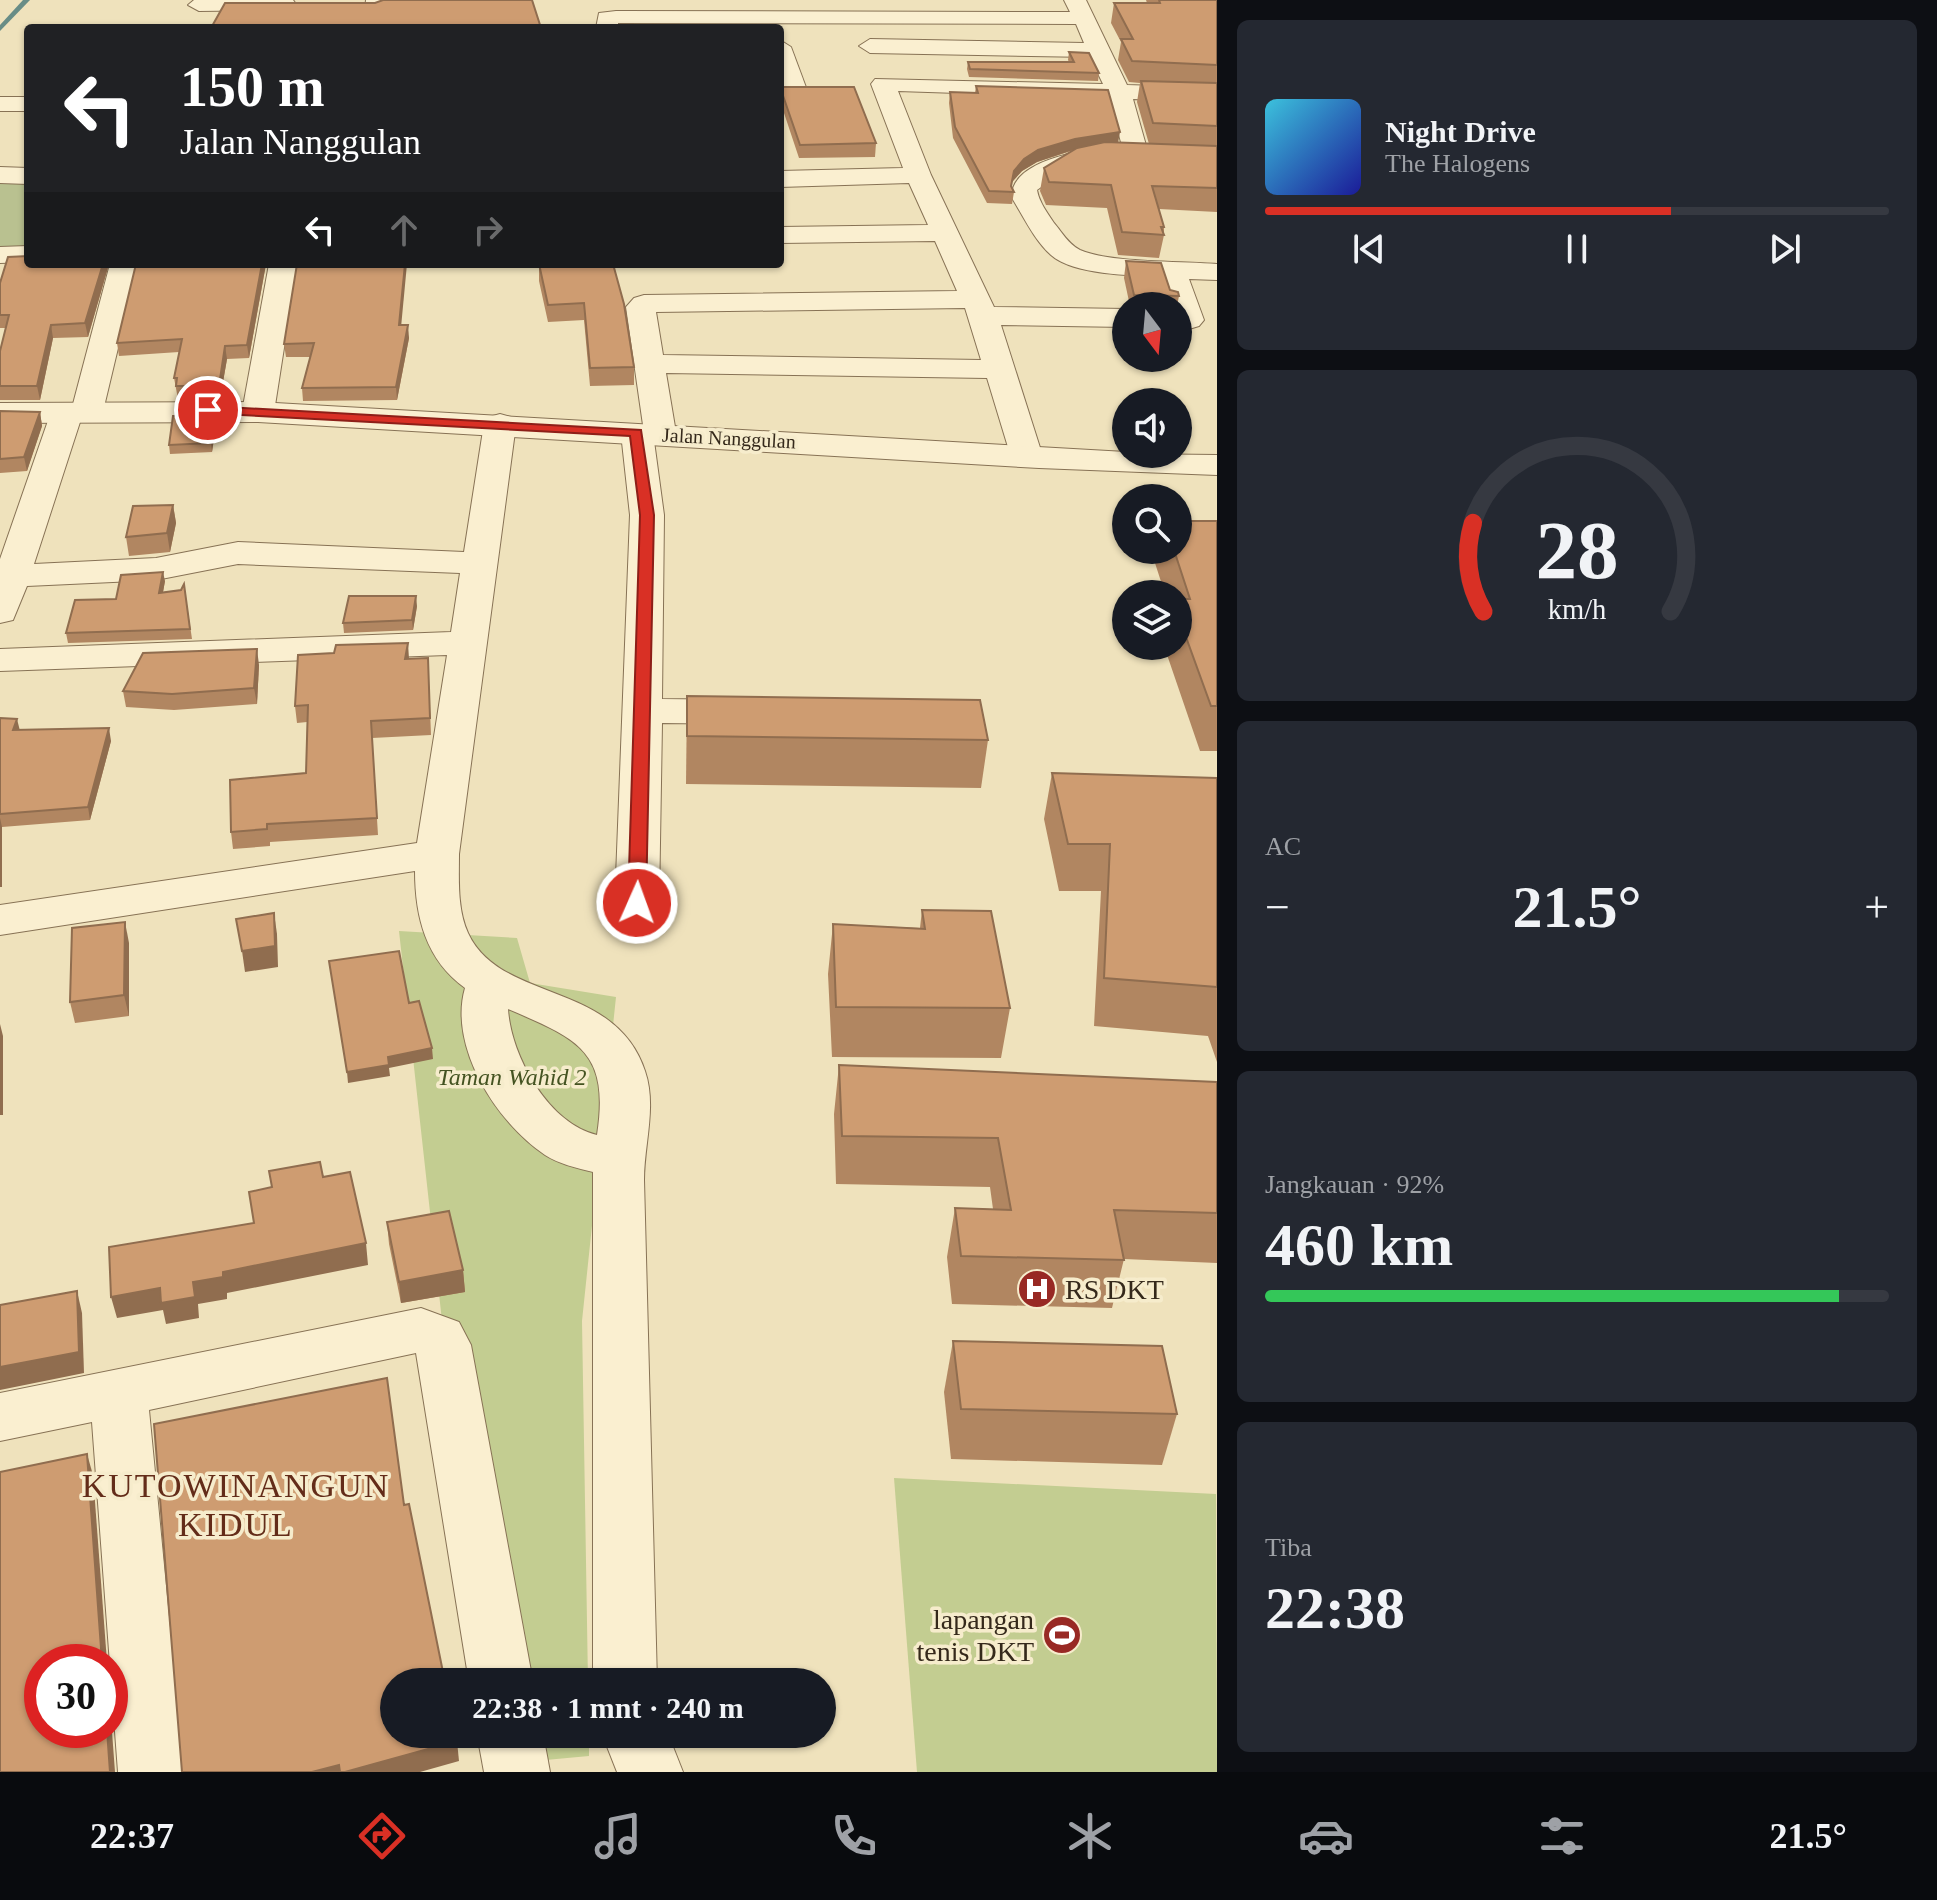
<!DOCTYPE html>
<html lang="id">
<head>
<meta charset="utf-8">
<style>
  :root { --surface:#171b24; --page:#242831; --text:#f1f3f6; --muted:#9ea1a6; --line:#363941; --accent:#d93025 }
  body { margin:0; font-family:"Times New Roman",serif; background:var(--page); color:var(--text); height:100vh; display:flex; flex-direction:column; font-size:30px; white-space:nowrap }
  * { box-sizing:border-box; margin:0 }
  p { font-size:26px; color:var(--muted) }
  .icon { flex:none; width:44px; height:44px; fill:none; stroke:currentColor; stroke-width:2; stroke-linecap:round; stroke-linejoin:round }
  .map { position:relative; flex:1; overflow:hidden }
  .panel { display:flex; flex-direction:column; gap:20px; padding:20px; background:#0d0f14; width:720px }
  .panel>* { flex:none }
  .guide { position:absolute; left:24px; top:24px; width:760px; height:244px; border-radius:8px; box-shadow:0 2px 6px #0004; background:#202124; color:#fff; overflow:hidden }
  .needle { width:52px; rotate:164deg }
  .buttons { position:absolute; left:1112px; top:292px; display:grid; gap:16px }
  .buttons a { display:grid; place-items:center; width:80px; height:80px; border-radius:50%; background:var(--surface); box-shadow:0 2px 6px #0004; font-size:40px }
  .speed { position:absolute; left:24px; top:1644px; display:flex; gap:16px; font-size:40px; font-weight:700; text-align:center }
  .speed>* { display:grid; place-content:center; width:104px; height:104px; border-radius:50%; background:var(--surface); box-shadow:0 2px 6px #0004; line-height:1 }
  .speed .limit { border:12px solid #d22; background:#fff; color:#111 }
  .pin { position:absolute; display:grid; place-items:center; width:68px; height:68px; color:#fff; margin:-34px; border:4px solid #fff; border-radius:50%; box-shadow:0 2px 8px #0007 }
  .me { position:absolute; width:88px; margin:-44px; rotate:2deg; stroke-linejoin:round; filter:drop-shadow(0 0 6px #0008) }
  .turn { display:flex; align-items:center; gap:28px; height:168px; padding:0 24px; font-size:36px }
  .turn .icon { width:104px; height:104px; stroke-width:2.5 }
  .turn b { display:block; font-size:56px; line-height:68px }
  .lanes { display:flex; align-items:center; height:76px; padding:0 24px; background:#0003; justify-content:center; gap:40px; direction:ltr }
  .lanes .off { opacity:.35 }
  .big { font-size:60px; font-weight:800; line-height:1.1 }
  .panel .widget { flex:1; display:flex; flex-direction:column; justify-content:center; gap:12px; min-width:0; padding:0 28px; border-radius:12px; background:var(--page) }
  .panel .dial { align-items:center; gap:0 }
  .dial svg { height:208px; overflow:visible; fill:none; stroke:var(--line); stroke-width:7; stroke-linecap:round; text-anchor:middle }
  .dial text { fill:var(--text); stroke:none }
  .song { display:flex; align-items:center; gap:24px }
  .cover { width:96px; height:96px; border-radius:12px; background:linear-gradient(135deg,hsl(190 70% 55%),hsl(240 70% 35%)) }
  .played { height:8px; border-radius:4px; background:linear-gradient(90deg,var(--accent) 65%,var(--line) 65%) }
  .keys { display:flex; justify-content:space-around; direction:ltr }
  .heat { display:flex; justify-content:space-between; align-items:center; font-size:44px; direction:ltr }
  .charge { height:12px; border-radius:6px; background:linear-gradient(90deg,#34c759 92%,var(--line) 0) }
  .trip { position:absolute; left:380px; top:1668px; width:456px; height:80px; border-radius:40px; background:var(--surface); box-shadow:0 2px 6px #0004; font-weight:800; line-height:80px; text-align:center }
  .menu { display:flex; height:128px; justify-content:space-around; align-items:center; background:#090b0e; color:var(--muted) }
  .menu .icon { width:56px; height:56px }
  .menu .current { color:var(--accent) }
  .menu b { font-size:36px; color:var(--text) }
  main { display:flex; flex:1; min-height:0 }
  .map>svg:first-child { display:block }
  .green { fill:#c3cd91 }
  .cemetery { fill:#b9c190 }
  .lines { fill:none; stroke-linecap:round; stroke-linejoin:round }
  .stream { fill:#688d86; fill-rule:evenodd }
  .minor-casing { stroke:#877255; stroke-width:2 }
  .tertiary-casing { stroke:#877255; stroke-width:2 }
  .minor { fill:#faefd0; fill-rule:evenodd }
  .tertiary { fill:#faefd0; fill-rule:evenodd }
  .wall { fill:#b18661 }
  .shaded-wall { fill:#906d4f }
  .building { fill:#ce9c71; stroke:#906d4f; stroke-width:2 }
  .route { fill:#d93025; stroke:#8d1f18; stroke-width:2 }
  .labels { text-anchor:middle; stroke-width:7; stroke-linejoin:round; paint-order:stroke }
  .far-street-label { font-size:20px; fill:#35291b; stroke:#f6eccc }
  .park-label { font-size:24px; font-style:italic; fill:#445321; stroke:#f6eccc }
  .near-poi-label { font-size:28px; fill:#35291b; stroke:#f6eccc; text-anchor:start }
  .near-quarter-label { font-size:34px; letter-spacing:2px; fill:#632c19; stroke:#f6eccc }
</style>
</head>
<body>
<main>
<div class="map">
<svg width="1217" height="1772" viewBox="0 0 1217 1772">
  <rect width="100%" height="100%" fill="#efe2bc"/>
  <g class="green">
    <polygon points="399,931 517,938 530,983 616,997 582,1321 588,1682 509,1682 444,1339"/>
    <polygon points="894,1478 1216,1494 1217,1772 917,1772"/>
    <polygon points="519,1734 589,1734 589,1756 524,1762"/>
  </g>
  <polygon class="cemetery" points="0,179 28,180 28,252 0,252"/>
  <g class="lines">
    <polygon class="stream" points="23,0 30,0 0,31 0,25"/>
    <g class="minor-casing">
      <g id="minor">
        <polygon points="293,0 296,4 292,8 285,10 199,11 188,5 194,0"/>
        <polygon points="366,0 388,0 385,28 363,28"/>
        <path d="M1064,0H1086L1127,85L1217,88V102L1133,99L1147,149L1142,158L1086,163L1064,171L1037,190C1039,202 1047,212 1054,223C1062,232 1068,244 1080,250C1109,263 1182,261 1217,264V280L1189,279L1204,320L1199,326L1189,329L1179,326L1178,306H1170L1160,277C1131,275 1073,275 1051,255C1035,241 1023,216 1012,198C1009,158 1093,148 1122,146L1109,98L898,91L931,175L994,307L1126,309V327L1001,325L1043,457L1039,464L1027,467L1015,464L1011,457L987,378L666,373L676,433L671,440L654,441L664,515L662,699L746,700L760,704L766,712L760,720L746,724L662,723L659,903L653,913L637,917L621,913L615,903L630,515L621,433L626,426L643,425L626,307L634,298L644,295L957,291L935,241L780,243V227L928,225L909,183L780,187V171L903,168L871,84L875,79L1103,84L1090,57L870,53L859,46L870,39L1084,43L1076,24L618,23V28H596L599,13L616,11L1070,12ZM965,308L981,360L663,355L656,312Z"/>
        <polygon points="780,40 791,47 807,90 803,95 780,97"/>
        <rect x="0" y="97" width="28" height="14"/>
        <polygon points="0,167 28,168 28,184 0,183"/>
        <polygon points="28,246 28,262 0,263 0,247"/>
        <path d="M110,264H138L103,411L98,418L81,419L34,564L156,558L238,542L464,552L484,424L489,417L500,414L511,417L516,424L459,854C459,879 457,909 468,933C500,1003 615,980 645,1071C657,1106 644,1144 644,1180L657,1682H593V1172C577,1168 559,1164 545,1155C497,1123 448,1047 465,988C426,960 415,917 415,871L0,935V905L417,843L447,655L0,671V649L451,632L460,573L238,564L156,580L27,586L13,620L0,623V559L51,412L56,405L73,404ZM508,1009C578,1039 610,1051 597,1135C548,1123 511,1056 508,1009Z"/>
        <polygon points="269,264 297,264 274,412 269,419 258,422 247,419 242,412"/>
        <polygon points="421,1308 459,1322 471,1345 533,1682 469,1682 416,1353 149,1410 184,1772 118,1772 92,1422 0,1441 0,1393"/>
        <polygon points="477,1734 543,1734 550,1772 484,1772"/>
        <polygon points="602,1734 668,1734 683,1772 617,1772"/>
      </g>
    </g>
    <g class="tertiary-casing">
      <polygon id="tertiary" points="258,402 1126,452 1126,454 1217,455 1217,475 1039,468 258,422 0,423 0,403"/>
    </g>
    <use href="#minor" class="minor"/>
    <use href="#tertiary" class="tertiary"/>
  </g>
  <g class="wall">
    <polygon points="1146,0 1217,0 1217,212 1159,209 1164,227 1164,235 1159,258 1118,255 1107,208 1046,205 1040,191 1044,168 1074,150 1037,162 1022,171 1012,182 1011,187 1014,192 1012,204 987,203 953,138 949,103 950,92 975,93 976,86 1118,142 1149,144 1137,102 1140,83 1129,82 1118,60 1121,42 1111,23 1114,3 1147,3"/>
    <polygon points="1069,52 1099,73 1098,81 969,77 967,69 968,62 1069,62 1068,60"/>
    <polygon points="780,87 876,143 875,157 799,158 780,101"/>
    <polygon points="1126,261 1179,296 1177,306 1130,306 1124,278"/>
    <polygon points="28,264 109,264 88,337 53,338 40,400 0,400 0,351 6,328 0,328 0,283"/>
    <polygon points="266,264 249,358 227,359 220,399 178,399 174,378 179,352 119,356 117,343"/>
    <polygon points="539,264 613,264 634,367 634,385 590,386 584,320 548,322 539,281"/>
    <polygon points="401,325 409,338 397,400 303,401 302,388 311,357 286,357 284,344"/>
    <polygon points="0,411 40,412 42,426 27,471 0,473"/>
    <polygon points="216,425 212,452 170,454 169,445"/>
    <polygon points="173,505 176,523 170,552 129,556 126,537"/>
    <polygon points="1217,521 1217,751 1200,751 1164,646 1178,646 1178,594 1165,594 1155,563 1157,550 1178,550"/>
    <polygon points="165,581 163,592 181,590 184,584 192,639 68,643 66,633 116,599"/>
    <polygon points="417,606 413,630 344,633 343,623"/>
    <polygon points="428,658 431,735 372,738 378,835 270,842 270,846 233,849 231,832 306,773 307,722 297,723 295,706 409,659"/>
    <polygon points="259,665 257,704 174,710 126,707 123,691"/>
    <polygon points="687,696 988,740 981,788 686,784"/>
    <polygon points="0,718 20,730 111,741 90,820 2,827 2,887 0,887"/>
    <polygon points="1052,773 1217,778 1217,1062 1208,1036 1094,1026 1101,891 1059,891 1044,819"/>
    <polygon points="922,910 1010,1008 1001,1058 832,1057 828,974 833,924 920,928"/>
    <polygon points="129,943 129,1016 75,1023 70,1002"/>
    <polygon points="839,1065 1217,1082 1217,1263 1124,1259 1112,1308 952,1304 947,1257 955,1208 993,1209 990,1187 836,1184 834,1114"/>
    <polygon points="387,1222 463,1270 465,1292 401,1303 389,1244"/>
    <polygon points="953,1341 1177,1414 1162,1465 951,1459 944,1392"/>
  </g>
  <g class="shaded-wall">
    <polygon points="1120,132 1118,143 1073,150 1037,162 1022,171 1012,182 1009,197 1014,171 1024,159 1038,150 1075,139"/>
    <polygon points="103,264 109,264 88,337 85,323"/>
    <polygon points="262,264 266,264 249,358 247,345"/>
    <polygon points="405,264 407,264 400,338 399,325"/>
    <polygon points="51,325 53,338 40,400 37,386"/>
    <polygon points="408,325 409,338 397,400 396,387"/>
    <polygon points="225,346 227,359 220,399 219,386"/>
    <polygon points="40,412 42,426 27,471 24,457"/>
    <polygon points="215,416 216,425 212,452 211,443"/>
    <polygon points="173,505 176,523 170,552 167,533"/>
    <polygon points="163,572 165,581 161,603 159,593"/>
    <polygon points="416,596 417,606 413,630 412,620"/>
    <polygon points="408,643 409,659 405,659"/>
    <polygon points="257,649 259,665 257,704 254,688"/>
    <polygon points="17,719 20,731 13,730"/>
    <polygon points="109,728 111,741 90,820 88,807"/>
    <polygon points="0,818 2,827 2,887 0,887"/>
    <polygon points="274,913 277,934 278,967 245,972 242,951"/>
    <polygon points="125,922 129,943 129,1016 124,995"/>
    <polygon points="0,1024 3,1036 3,1115 0,1115"/>
    <polygon points="432,1048 433,1059 389,1068 390,1076 348,1083 347,1072 388,1057"/>
    <polygon points="366,1243 368,1265 227,1293 227,1299 198,1304 199,1318 166,1324 163,1310 117,1318 111,1297 223,1272"/>
    <polygon points="463,1270 465,1292 401,1303 399,1282"/>
    <polygon points="77,1291 82,1313 84,1373 0,1390 0,1367"/>
    <polygon points="87,1454 93,1475 107,1662 102,1662"/>
    <polygon points="110,1705 115,1772 110,1772 107,1730 110,1730"/>
    <polygon points="457,1741 459,1761 420,1772 345,1772"/>
    <polygon points="339,1765 340,1772 312,1772"/>
  </g>
  <g class="building">
    <polygon points="383,0 532,0 541,28 211,28 225,3 375,3"/>
    <polygon points="1159,0 1217,0 1217,65 1132,61 1121,39 1133,39 1114,3 1160,3"/>
    <polygon points="1069,52 1089,53 1099,73 970,69 968,62 1074,62"/>
    <polygon points="1141,81 1217,83 1217,126 1153,123"/>
    <polygon points="976,86 1108,90 1120,132 1075,139 1038,150 1024,159 1014,171 1011,186 1014,192 989,191 955,127 950,92 978,93"/>
    <polygon points="780,87 854,87 876,143 800,145"/>
    <polygon points="1105,142 1217,146 1217,188 1152,186 1164,227 1161,227 1164,235 1122,232 1111,185 1049,182 1044,168 1077,148"/>
    <polygon points="28,256 28,264 103,264 85,323 51,325 37,386 0,386 0,351 9,315 0,315 0,283 8,257"/>
    <polygon points="1126,261 1161,263 1170,290 1178,292 1179,296 1134,295"/>
    <polygon points="136,264 262,264 247,345 225,346 219,386 176,386 177,378 174,378 182,339 117,343"/>
    <polygon points="297,264 405,264 399,325 408,325 396,387 302,388 314,343 284,344"/>
    <polygon points="539,264 613,264 624,304 634,367 590,368 584,303 548,305"/>
    <polygon points="0,411 40,412 24,457 0,459"/>
    <polygon points="173,416 215,416 211,443 169,445"/>
    <polygon points="173,505 167,533 126,537 133,506"/>
    <polygon points="1178,521 1217,521 1217,706 1211,706 1178,615 1178,599 1190,599 1174,550 1178,550"/>
    <polygon points="163,572 159,593 181,590 184,584 190,629 66,633 75,600 116,599 121,575"/>
    <polygon points="349,596 416,596 412,620 343,623"/>
    <polygon points="408,643 405,659 428,658 430,718 371,721 377,818 267,824 267,829 231,832 230,780 306,773 308,705 295,706 298,655 334,653 336,645"/>
    <polygon points="257,649 254,688 172,694 123,691 143,653"/>
    <polygon points="687,696 980,700 988,740 687,736"/>
    <polygon points="0,718 17,719 13,730 109,728 88,807 0,814"/>
    <polygon points="1052,773 1217,778 1217,987 1104,978 1110,844 1068,844"/>
    <polygon points="922,910 991,911 1010,1008 836,1007 833,924 925,929"/>
    <polygon points="274,913 275,946 242,951 236,919"/>
    <polygon points="125,922 124,995 70,1002 72,928"/>
    <polygon points="399,951 409,1003 419,1001 432,1048 388,1057 389,1065 347,1072 329,961"/>
    <polygon points="839,1065 1217,1082 1217,1213 1114,1210 1124,1260 961,1256 955,1208 1011,1210 998,1138 842,1136"/>
    <polygon points="320,1162 323,1177 350,1172 366,1243 223,1272 223,1277 193,1282 195,1297 161,1303 160,1288 111,1297 109,1247 254,1223 249,1192 272,1187 269,1171"/>
    <polygon points="449,1211 463,1270 399,1282 387,1222"/>
    <polygon points="77,1291 79,1352 0,1367 0,1305"/>
    <polygon points="953,1341 1162,1346 1177,1414 961,1409"/>
    <polygon points="387,1378 404,1505 409,1504 445,1682 394,1682 394,1734 456,1734 457,1741 345,1772 340,1772 339,1765 312,1772 182,1772 154,1424"/>
    <polygon points="87,1454 102,1662 42,1662 42,1730 107,1730 110,1772 0,1772 0,1472"/>
  </g>
  <polygon class="route" points="208,406 641,430 654,515 646,903 644,907 637,909 628,903 640,515 630,436 204,413 204,408"/>
  <defs>
    <g id="hospital-disc" transform="scale(2)"><circle r="9.5" fill="#982924" stroke="#f6eccc"/><path d="M-5-5h3v3.5h4V-5h3V5h-3V1.5h-4V5h-3Z" fill="#fff"/></g>
    <g id="stadium-disc" transform="scale(2)"><circle r="9.5" fill="#982924" stroke="#f6eccc"/><path d="M0-5a6.5 5 0 1 0 0 10a6.5 5 0 1 0 0-10ZM-3.5-1.8h7v3.6h-7Z" fill="#fff"/></g>
  </defs>
  <g fill-rule="evenodd">
    <use href="#hospital-disc" x="1037" y="1289"/>
    <use href="#stadium-disc" x="1062" y="1635"/>
  </g>
  <g class="labels">
    <g class="far-street-label">
      <text transform="translate(729 438) rotate(3)" y="7">Jalan Nanggulan</text>
    </g>
    <g class="park-label">
      <text x="512" y="1085">Taman Wahid 2</text>
    </g>
    <g class="near-poi-label">
      <text x="1065" y="1299">RS DKT</text>
      <text x="1034" y="1629" text-anchor="end">lapangan<tspan x="1034" dy="32">tenis DKT</tspan></text>
    </g>
    <g class="near-quarter-label">
      <text x="236" y="1497">KUTOWINANGUN<tspan x="236" dy="39">KIDUL</tspan></text>
    </g>
  </g>
</svg>
<div class="buttons">
<a><svg class="needle" viewBox="-14 -14 28 28"><path d="M0-13l5 13h-10z" fill="#e53935"/><path d="M0 13l5-13h-10z" fill="#9ea1a6"/></svg></a>
<a><svg class="icon" aria-label="sound" viewBox="0 0 24 24"><path d="M4 9h4l5-4v14l-5-4H4zM17 9q2 3 0 6"/></svg></a>
<a><svg class="icon" aria-label="search" viewBox="0 0 24 24"><circle cx="10" cy="10" r="6"/><path d="M15 15l6 6"/></svg></a>
<a><svg class="icon" aria-label="layers" viewBox="0 0 24 24"><path d="M12 4l9 5-9 5-9-5zM3 14l9 5 9-5"/></svg></a>
</div>
<div class="speed"><div class="limit">30</div></div>
<div class="pin" style="left:208px;top:410px;background:#d93025"><svg class="icon" aria-label="arrive" viewBox="0 0 24 24"><path d="M6 21V4h12l-3 4 3 4H6"/></svg></div>
<svg class="me" style="left:637px;top:903px" viewBox="-20 -20 40 40"><circle r="17" fill="#d93025" stroke="#fff" stroke-width="3"/><path d="M0-11L8 9 0 5-8 9z" fill="#fff"/></svg>
<div class="trip">22:38 · 1 mnt · 240 m</div>
<div class="guide">
<div class="turn"><svg class="icon" aria-label="left" viewBox="0 0 24 24"><path d="M17 20v-9H6M10 6l-5 5 5 5"/></svg><div><b>150 m</b>Jalan Nanggulan</div></div>
<div class="lanes"><svg class="icon" aria-label="left" viewBox="0 0 24 24"><path d="M17 20v-9H6M10 6l-5 5 5 5"/></svg><svg class="icon off" aria-label="ahead" viewBox="0 0 24 24"><path d="M12 20V5M6 11l6-6 6 6"/></svg><svg class="icon off" aria-label="right" viewBox="0 0 24 24"><path d="M7 20v-9h11M14 6l5 5-5 5"/></svg></div>
</div>
</div>
<section class="panel">
<div class="widget">
<div class="song"><i class="cover"></i><div><b>Night Drive</b><p>The Halogens</p></div></div>
<div class="played"></div>
<div class="keys"><svg class="icon" aria-label="previous" viewBox="0 0 24 24"><path d="M18 5L8 12l10 7zM5 5v14"/></svg><svg class="icon" aria-label="pause" viewBox="0 0 24 24"><path d="M8 5v14M16 5v14"/></svg><svg class="icon" aria-label="next" viewBox="0 0 24 24"><path d="M6 5l10 7-10 7zM19 5v14"/></svg></div>
</div>
<div class="widget dial"><svg viewBox="0 0 100 80">
<path d="M14 69A42 42 0 1 1 86 69"/>
<path d="M14 69A42 42 0 0 1 10 35" stroke="#d93025"/>
<text x="50" y="56" font-size="32" font-weight="700">28</text>
<text x="50" y="72" font-size="11">km/h</text>
</svg></div>
<div class="widget"><p>AC</p>
<div class="heat"><a>−</a><b class="big">21.5°</b><a>+</a></div>
</div>
<div class="widget"><p>Jangkauan · 92%</p><b class="big">460 km</b><div class="charge"></div></div>
<div class="widget"><p>Tiba</p><b class="big">22:38</b></div>
</section>
</main>
<nav class="menu">
<b>22:37</b>
<svg class="icon current" aria-label="directions" viewBox="0 0 24 24"><path d="M12 3l9 9-9 9-9-9zM9 14v-3h6M13 9l2 2-2 2"/></svg>
<svg class="icon" aria-label="music" viewBox="0 0 24 24"><path d="M9 18V5l10-2v13"/><circle cx="6" cy="18" r="3"/><circle cx="16" cy="16" r="3"/></svg>
<svg class="icon" aria-label="phone" viewBox="0 0 24 24"><path d="M5 4h4l2 5-3 2q2 4 5 5l2-3 5 2v4C11 20 4 13 5 4z"/></svg>
<svg class="icon" aria-label="climate" viewBox="0 0 24 24"><path d="M12 3v18M4 7l16 10M4 17L20 7"/></svg>
<svg class="icon" aria-label="car" viewBox="0 0 24 24"><path d="M5 17H2v-5l4-1 3-4h7l3 4 3 1v5h-3M9 17h6M6 11h13"/><circle cx="7" cy="17" r="2"/><circle cx="17" cy="17" r="2"/></svg>
<svg class="icon" aria-label="filters" viewBox="0 0 24 24"><path d="M4 7h16M4 17h16"/><circle cx="9" cy="7" r="2"/><circle cx="15" cy="17" r="2"/></svg>
<b>21.5°</b>
</nav>
</body>
</html>
